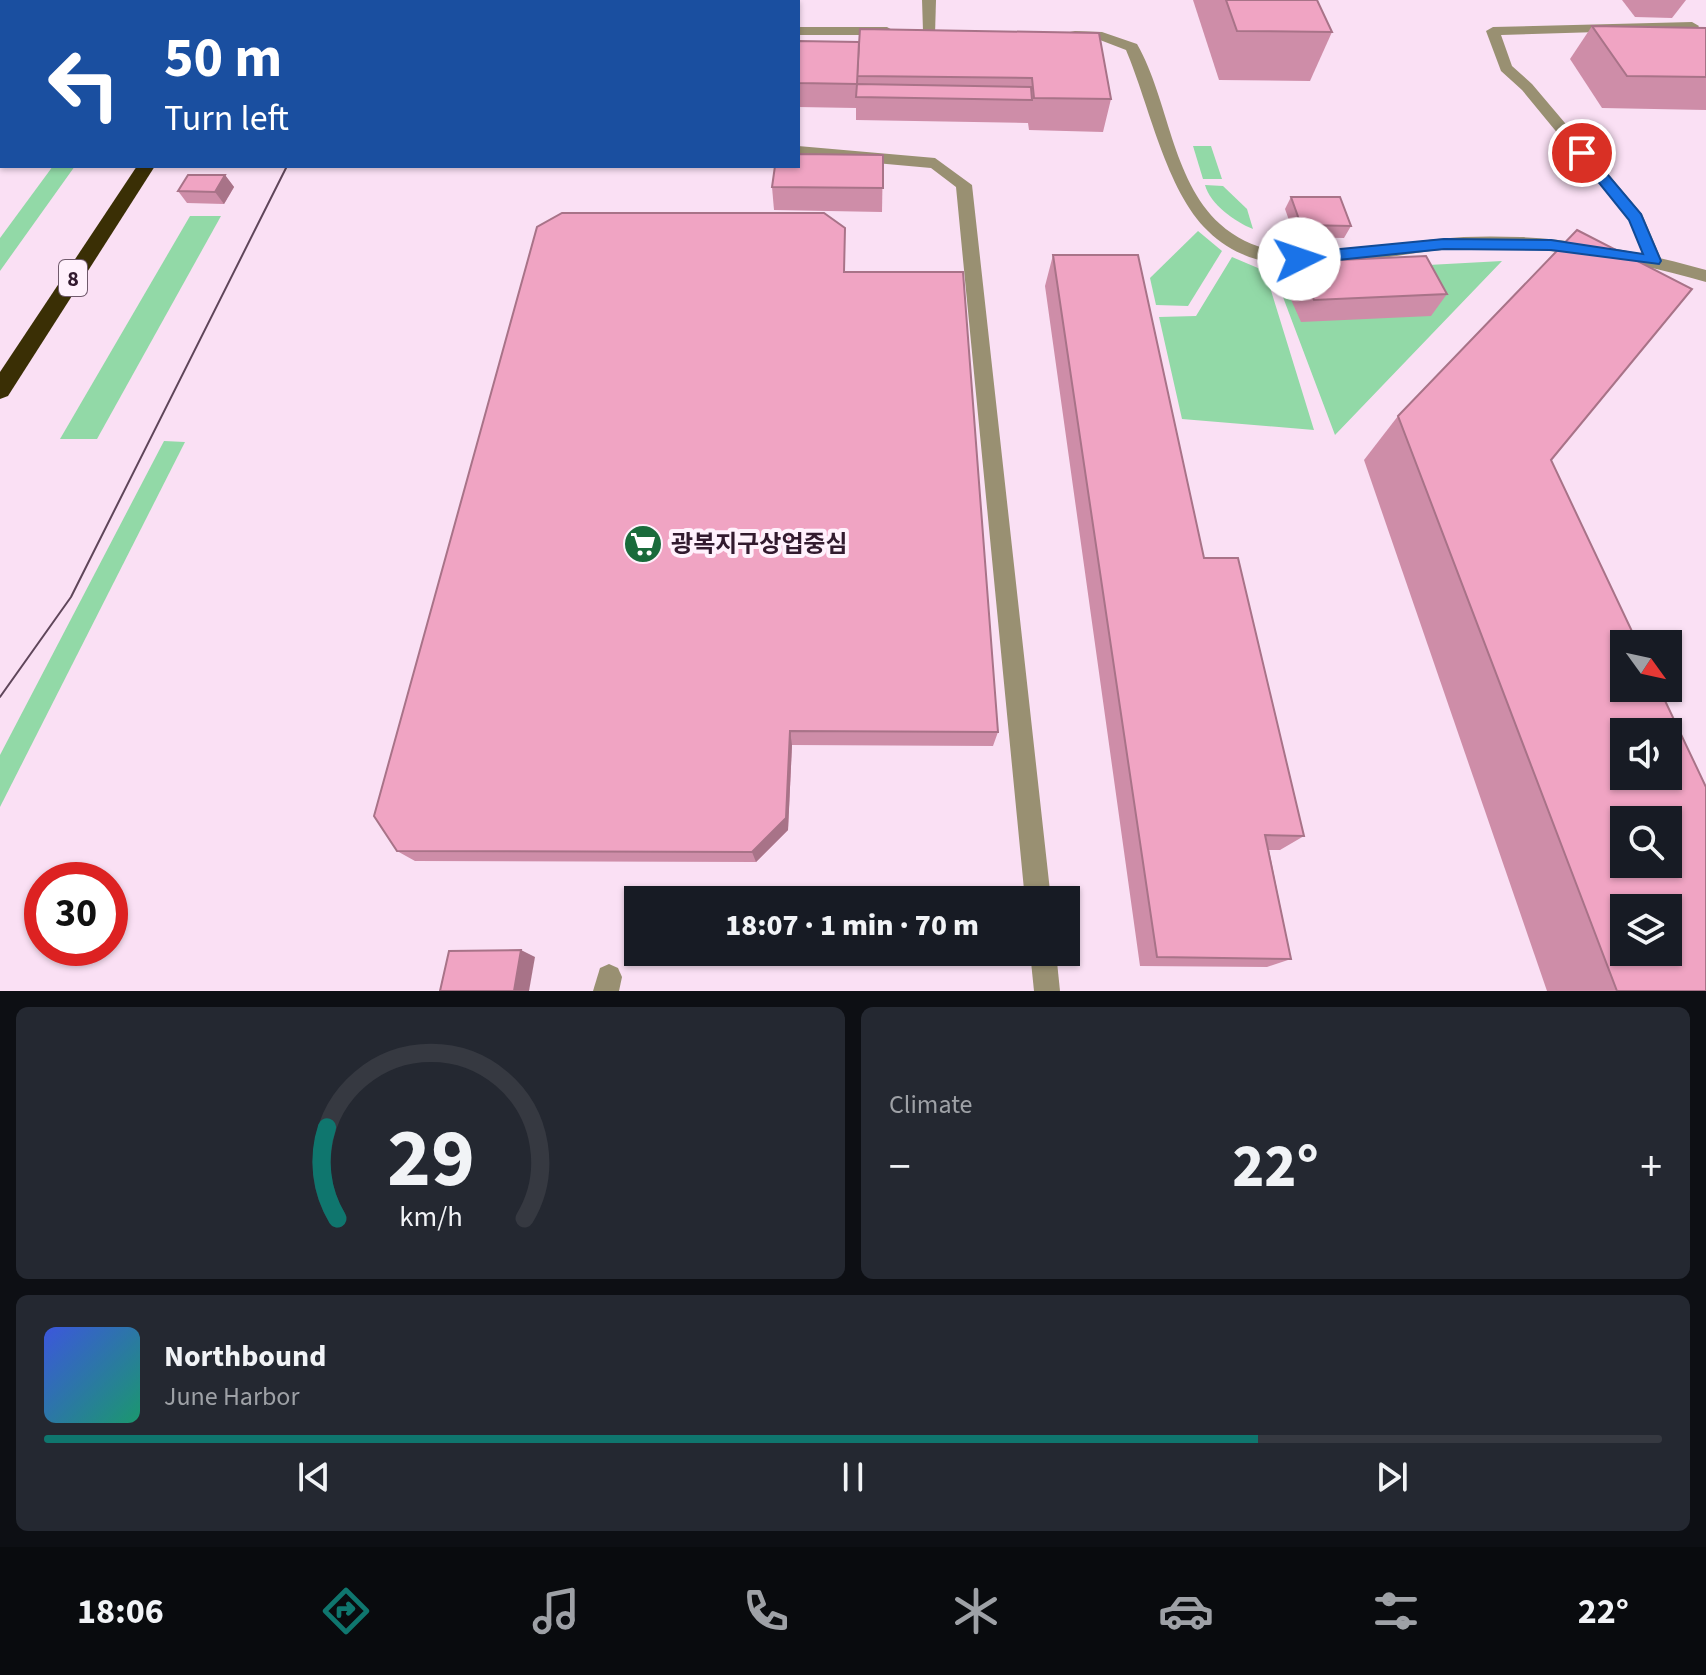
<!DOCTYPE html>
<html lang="en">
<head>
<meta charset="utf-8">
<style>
  :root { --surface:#171b24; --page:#242831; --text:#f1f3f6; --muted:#9ea1a6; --line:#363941; --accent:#0f766e }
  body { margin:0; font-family:"Source Sans 3","Noto Sans KR",sans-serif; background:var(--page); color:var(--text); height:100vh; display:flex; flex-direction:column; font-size:30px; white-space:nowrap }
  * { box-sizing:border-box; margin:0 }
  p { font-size:26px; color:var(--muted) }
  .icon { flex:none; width:44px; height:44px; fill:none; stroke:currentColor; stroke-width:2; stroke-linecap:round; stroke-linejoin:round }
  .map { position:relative; height:991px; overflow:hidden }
  .side { display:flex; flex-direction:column; gap:16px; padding:16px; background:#0d0f14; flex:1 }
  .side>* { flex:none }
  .guide { position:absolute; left:0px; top:0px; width:800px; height:168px; box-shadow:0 2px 6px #0004; background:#1a4fa0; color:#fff; overflow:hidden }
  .needle { width:52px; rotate:123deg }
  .controls { position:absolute; left:1610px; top:630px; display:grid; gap:16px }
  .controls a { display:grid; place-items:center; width:72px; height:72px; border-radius:0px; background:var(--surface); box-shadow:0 2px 6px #0004; font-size:40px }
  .speed { position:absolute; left:24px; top:862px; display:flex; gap:16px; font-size:40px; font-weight:700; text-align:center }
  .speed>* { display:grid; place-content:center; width:104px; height:104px; border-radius:50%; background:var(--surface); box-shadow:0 2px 6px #0004; line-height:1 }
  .speed .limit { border:12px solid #d22; background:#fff; color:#111 }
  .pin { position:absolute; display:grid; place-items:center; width:68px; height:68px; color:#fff; margin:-34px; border:4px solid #fff; border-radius:50%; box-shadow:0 2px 8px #0007 }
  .me { position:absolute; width:88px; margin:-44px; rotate:86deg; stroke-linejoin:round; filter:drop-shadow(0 0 6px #0008) }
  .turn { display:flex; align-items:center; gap:28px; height:168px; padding:0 32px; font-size:36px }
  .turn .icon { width:104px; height:104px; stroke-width:2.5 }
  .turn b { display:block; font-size:56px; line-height:68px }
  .big { font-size:60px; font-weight:800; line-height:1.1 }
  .side .widget { flex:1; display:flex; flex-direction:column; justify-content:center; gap:12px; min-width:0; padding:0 28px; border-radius:12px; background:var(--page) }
  .side .dial { align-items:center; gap:0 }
  .dial svg { height:208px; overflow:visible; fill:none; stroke:var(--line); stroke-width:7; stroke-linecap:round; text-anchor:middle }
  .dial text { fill:var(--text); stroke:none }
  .song { display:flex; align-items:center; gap:24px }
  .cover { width:96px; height:96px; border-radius:12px; background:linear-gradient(135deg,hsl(230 70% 55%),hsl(160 70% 35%)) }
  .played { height:8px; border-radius:4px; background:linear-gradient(90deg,var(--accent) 75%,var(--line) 75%) }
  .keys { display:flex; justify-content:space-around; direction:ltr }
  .heat { display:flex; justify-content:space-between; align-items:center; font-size:44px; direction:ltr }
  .side .tiles { flex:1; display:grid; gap:16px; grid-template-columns:1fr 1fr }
  .widget:last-child { grid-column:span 2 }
  .trip { position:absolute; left:624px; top:886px; width:456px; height:80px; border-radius:0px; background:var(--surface); box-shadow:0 2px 6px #0004; font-weight:800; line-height:80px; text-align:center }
  .tab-bar { display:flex; height:128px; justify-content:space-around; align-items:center; background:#090b0e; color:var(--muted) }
  .tab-bar .icon { width:56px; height:56px }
  .tab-bar .current { color:var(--accent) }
  .tab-bar b { font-size:36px; color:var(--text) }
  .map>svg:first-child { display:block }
  .green { fill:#92d9a7 }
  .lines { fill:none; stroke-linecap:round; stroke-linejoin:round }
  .lane { fill:#999072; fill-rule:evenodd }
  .street { fill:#999072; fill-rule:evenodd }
  .highway { fill:#3a2f05; fill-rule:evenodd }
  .tram { stroke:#5f465a; stroke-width:2 }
  .wall { fill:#ce8da8 }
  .shaded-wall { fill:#a87388 }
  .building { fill:#f0a4c3; stroke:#a87388; stroke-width:2; fill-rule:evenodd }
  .route { fill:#1a73e8; stroke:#114b97; stroke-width:2 }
  .labels { text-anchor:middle; stroke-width:8; stroke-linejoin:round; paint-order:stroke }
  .shield { fill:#fff1fc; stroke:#705a6c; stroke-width:2 }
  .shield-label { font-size:22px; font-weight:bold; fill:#321a2e }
  .poi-label { font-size:24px; font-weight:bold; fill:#321a2e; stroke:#fff1fc; text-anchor:start }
</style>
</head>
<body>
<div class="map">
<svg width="1706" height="991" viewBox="0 0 1706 991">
  <rect width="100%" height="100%" fill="#fae0f4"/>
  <g class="green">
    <polygon points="1193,146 1211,146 1222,179 1203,179"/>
    <polygon points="53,166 75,166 0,271 0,238"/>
    <path d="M1205,185L1223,186L1247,209L1253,229C1235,222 1210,204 1205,185Z"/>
    <polygon points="190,216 221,216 97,439 60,439"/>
    <polygon points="1198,231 1222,251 1188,306 1156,305 1150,278"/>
    <polygon points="1232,257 1265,271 1314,430 1182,419 1159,317 1196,316"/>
    <polygon points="1502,261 1335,435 1272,268 1299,272"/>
    <polygon points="164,441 185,442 0,807 0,755"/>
  </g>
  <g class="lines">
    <polygon class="lane" points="1692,22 1699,26 1697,29 1501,35 1512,66 1532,84 1642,214 1662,261 1654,267 1646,261 1629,220 1522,90 1501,71 1486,31 1493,27"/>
    <g class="street">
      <polygon points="922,0 936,0 935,35 923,32"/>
      <polygon points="798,27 887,27 894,31 887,35 798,35"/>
      <path d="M1075,31L1102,32L1137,44C1169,100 1171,179 1220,224C1277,276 1369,246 1437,239C1465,236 1493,236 1521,237C1584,240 1645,253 1706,270V282C1643,264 1580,251 1515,249C1491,248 1466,248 1442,250C1369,256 1268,291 1208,231C1166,191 1149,104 1126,50L1100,40L1070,38V32Z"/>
      <polygon points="798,146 935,158 972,185 1051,900 1025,900 956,187 931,168 798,156"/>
      <polygon points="1030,952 1056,952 1060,991 1034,991"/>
      <polygon points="609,964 618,968 622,977 619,991 593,991 600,968"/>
    </g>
    <g class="highway">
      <polygon points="106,0 123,0 105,2"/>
      <polygon points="245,0 262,0 244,2"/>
      <polygon points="2,136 2,150 0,151 0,137"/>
      <polygon points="137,166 155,166 8,396 0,399 0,372"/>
    </g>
    <polyline class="tram" points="0,697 71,597 287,166"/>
  </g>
  <g class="wall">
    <polygon points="660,0 699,0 698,2 661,2"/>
    <polygon points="1193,0 1317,0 1332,32 1310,81 1219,80"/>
    <polygon points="1622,0 1686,0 1672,18 1635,17"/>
    <polygon points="1592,26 1706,28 1706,110 1602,108 1570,59"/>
    <polygon points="860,29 1111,99 1103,132 1029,130 1028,123 856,120 856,108 798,107 798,41 859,42"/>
    <polygon points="883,155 882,212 774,210 772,187"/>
    <polygon points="225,175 234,187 224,204 187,203 178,191"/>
    <polygon points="1291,197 1351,226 1344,238 1295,237 1285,209"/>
    <polygon points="1053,255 1204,558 1304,836 1280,850 1269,850 1291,959 1267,967 1140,966 1045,286"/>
    <polygon points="1296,262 1447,294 1431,316 1301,322 1284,284"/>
    <polygon points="844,272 998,732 993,746 792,745 788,830 756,862 415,861 397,851"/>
    <polygon points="1398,416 1551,460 1706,991 1547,991 1364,460"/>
  </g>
  <g class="shaded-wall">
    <polygon points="569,0 583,0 582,2 569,2"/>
    <polygon points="225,175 234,187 224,204 215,192"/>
    <polygon points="790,731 792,745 788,830 756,862 752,852"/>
    <polygon points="521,950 535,957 529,991 514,991"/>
  </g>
  <g class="building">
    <polygon points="480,0 569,0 569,2 479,2"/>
    <polygon points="1226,0 1317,0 1332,32 1237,31"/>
    <polygon points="1592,26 1706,28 1706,77 1627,76"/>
    <polygon points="860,29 1099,33 1111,99 1034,98 1032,78 857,76"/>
    <polygon points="798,41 859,42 857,84 798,83"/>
    <polygon points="857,84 1031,87 1032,100 856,97"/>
    <polygon points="798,154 883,155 883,188 772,187 775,166 798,166"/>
    <polygon points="188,175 225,175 215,192 178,191"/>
    <polygon points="1291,197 1340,197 1351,226 1301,225"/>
    <polygon points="562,213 824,213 845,228 844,272 963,272 998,732 790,731 786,818 752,852 397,851 374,816 537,227"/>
    <path d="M1577,230L1692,289L1551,460L1638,644H1624V688H1659L1706,787V991H1617L1398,416ZM1624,732H1668V776H1624ZM1624,820H1668V864H1624ZM1624,908H1668V952H1624Z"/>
    <polygon points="1053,255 1138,255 1204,558 1238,558 1304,836 1265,835 1291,959 1157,957"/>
    <polygon points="1426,256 1447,294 1314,300 1296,262"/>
    <polygon points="521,950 514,991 440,991 449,951"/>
  </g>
  <polygon class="route" points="1582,148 1587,150 1641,214 1661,261 1659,264 1551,250 1444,249 1299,264 1291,259 1299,253 1444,239 1551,240 1643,254 1629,220 1575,153"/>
  <defs>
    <g id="supermarket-disc" transform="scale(2)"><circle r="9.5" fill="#196b3b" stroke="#fff1fc"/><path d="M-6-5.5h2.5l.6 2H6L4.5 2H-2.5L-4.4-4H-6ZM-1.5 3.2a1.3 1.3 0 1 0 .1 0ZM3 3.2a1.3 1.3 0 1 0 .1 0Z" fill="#fff"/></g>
  </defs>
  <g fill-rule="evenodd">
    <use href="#supermarket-disc" x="643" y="544"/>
  </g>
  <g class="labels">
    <rect class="shield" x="59" y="260" width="28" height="36" rx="6"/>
    <g class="shield-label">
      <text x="73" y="286">8</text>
    </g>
    <g class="poi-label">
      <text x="671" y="552">광복지구상업중심</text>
    </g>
  </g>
</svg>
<div class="controls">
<a><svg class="needle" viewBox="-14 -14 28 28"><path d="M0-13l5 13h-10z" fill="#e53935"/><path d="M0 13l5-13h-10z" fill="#9ea1a6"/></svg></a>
<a><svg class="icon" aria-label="sound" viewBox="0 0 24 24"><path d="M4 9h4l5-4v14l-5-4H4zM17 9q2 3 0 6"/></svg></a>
<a><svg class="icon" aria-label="search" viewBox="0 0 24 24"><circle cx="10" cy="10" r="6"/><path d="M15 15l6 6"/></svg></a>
<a><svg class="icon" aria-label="layers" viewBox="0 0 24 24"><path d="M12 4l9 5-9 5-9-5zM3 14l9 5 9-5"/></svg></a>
</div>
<div class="speed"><div class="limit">30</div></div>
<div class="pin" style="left:1582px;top:153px;background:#d93025"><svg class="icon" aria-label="arrive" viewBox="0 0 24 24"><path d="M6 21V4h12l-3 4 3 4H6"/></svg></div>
<svg class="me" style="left:1299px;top:259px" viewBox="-20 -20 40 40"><circle r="19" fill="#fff"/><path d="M0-13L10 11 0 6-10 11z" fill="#1a73e8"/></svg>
<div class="trip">18:07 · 1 min · 70 m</div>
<div class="guide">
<div class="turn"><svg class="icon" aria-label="left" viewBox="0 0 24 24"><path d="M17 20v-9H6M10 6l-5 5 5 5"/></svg><div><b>50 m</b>Turn left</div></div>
</div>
</div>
<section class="side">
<div class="tiles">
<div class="widget dial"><svg viewBox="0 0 100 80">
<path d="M14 69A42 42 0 1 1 86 69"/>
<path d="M14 69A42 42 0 0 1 10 34" stroke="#0f766e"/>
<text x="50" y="56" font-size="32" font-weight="700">29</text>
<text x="50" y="72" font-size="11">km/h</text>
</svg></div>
<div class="widget"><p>Climate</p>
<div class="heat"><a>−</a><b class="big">22°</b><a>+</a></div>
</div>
<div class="widget">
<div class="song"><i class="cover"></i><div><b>Northbound</b><p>June Harbor</p></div></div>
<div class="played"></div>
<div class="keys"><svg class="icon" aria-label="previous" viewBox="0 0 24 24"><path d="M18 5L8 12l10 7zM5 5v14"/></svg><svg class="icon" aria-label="pause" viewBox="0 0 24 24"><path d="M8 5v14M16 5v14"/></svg><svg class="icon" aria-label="next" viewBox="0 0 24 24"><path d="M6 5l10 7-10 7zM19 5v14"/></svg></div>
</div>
</div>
</section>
<nav class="tab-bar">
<b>18:06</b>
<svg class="icon current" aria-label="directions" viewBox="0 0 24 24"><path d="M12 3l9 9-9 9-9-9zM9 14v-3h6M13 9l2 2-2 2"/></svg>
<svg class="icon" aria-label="music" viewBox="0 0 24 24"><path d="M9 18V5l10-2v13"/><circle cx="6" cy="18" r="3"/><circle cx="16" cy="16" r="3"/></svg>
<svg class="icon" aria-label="phone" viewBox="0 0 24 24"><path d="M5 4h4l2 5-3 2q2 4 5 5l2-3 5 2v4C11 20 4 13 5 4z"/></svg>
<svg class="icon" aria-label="climate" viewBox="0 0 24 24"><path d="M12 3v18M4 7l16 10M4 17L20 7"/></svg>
<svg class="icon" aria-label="car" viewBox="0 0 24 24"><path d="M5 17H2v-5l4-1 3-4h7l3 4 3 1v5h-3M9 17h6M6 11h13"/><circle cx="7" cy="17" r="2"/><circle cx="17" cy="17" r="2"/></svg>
<svg class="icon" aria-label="filters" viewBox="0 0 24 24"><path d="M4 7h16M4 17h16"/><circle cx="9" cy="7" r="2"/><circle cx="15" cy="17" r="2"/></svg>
<b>22°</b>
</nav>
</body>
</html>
